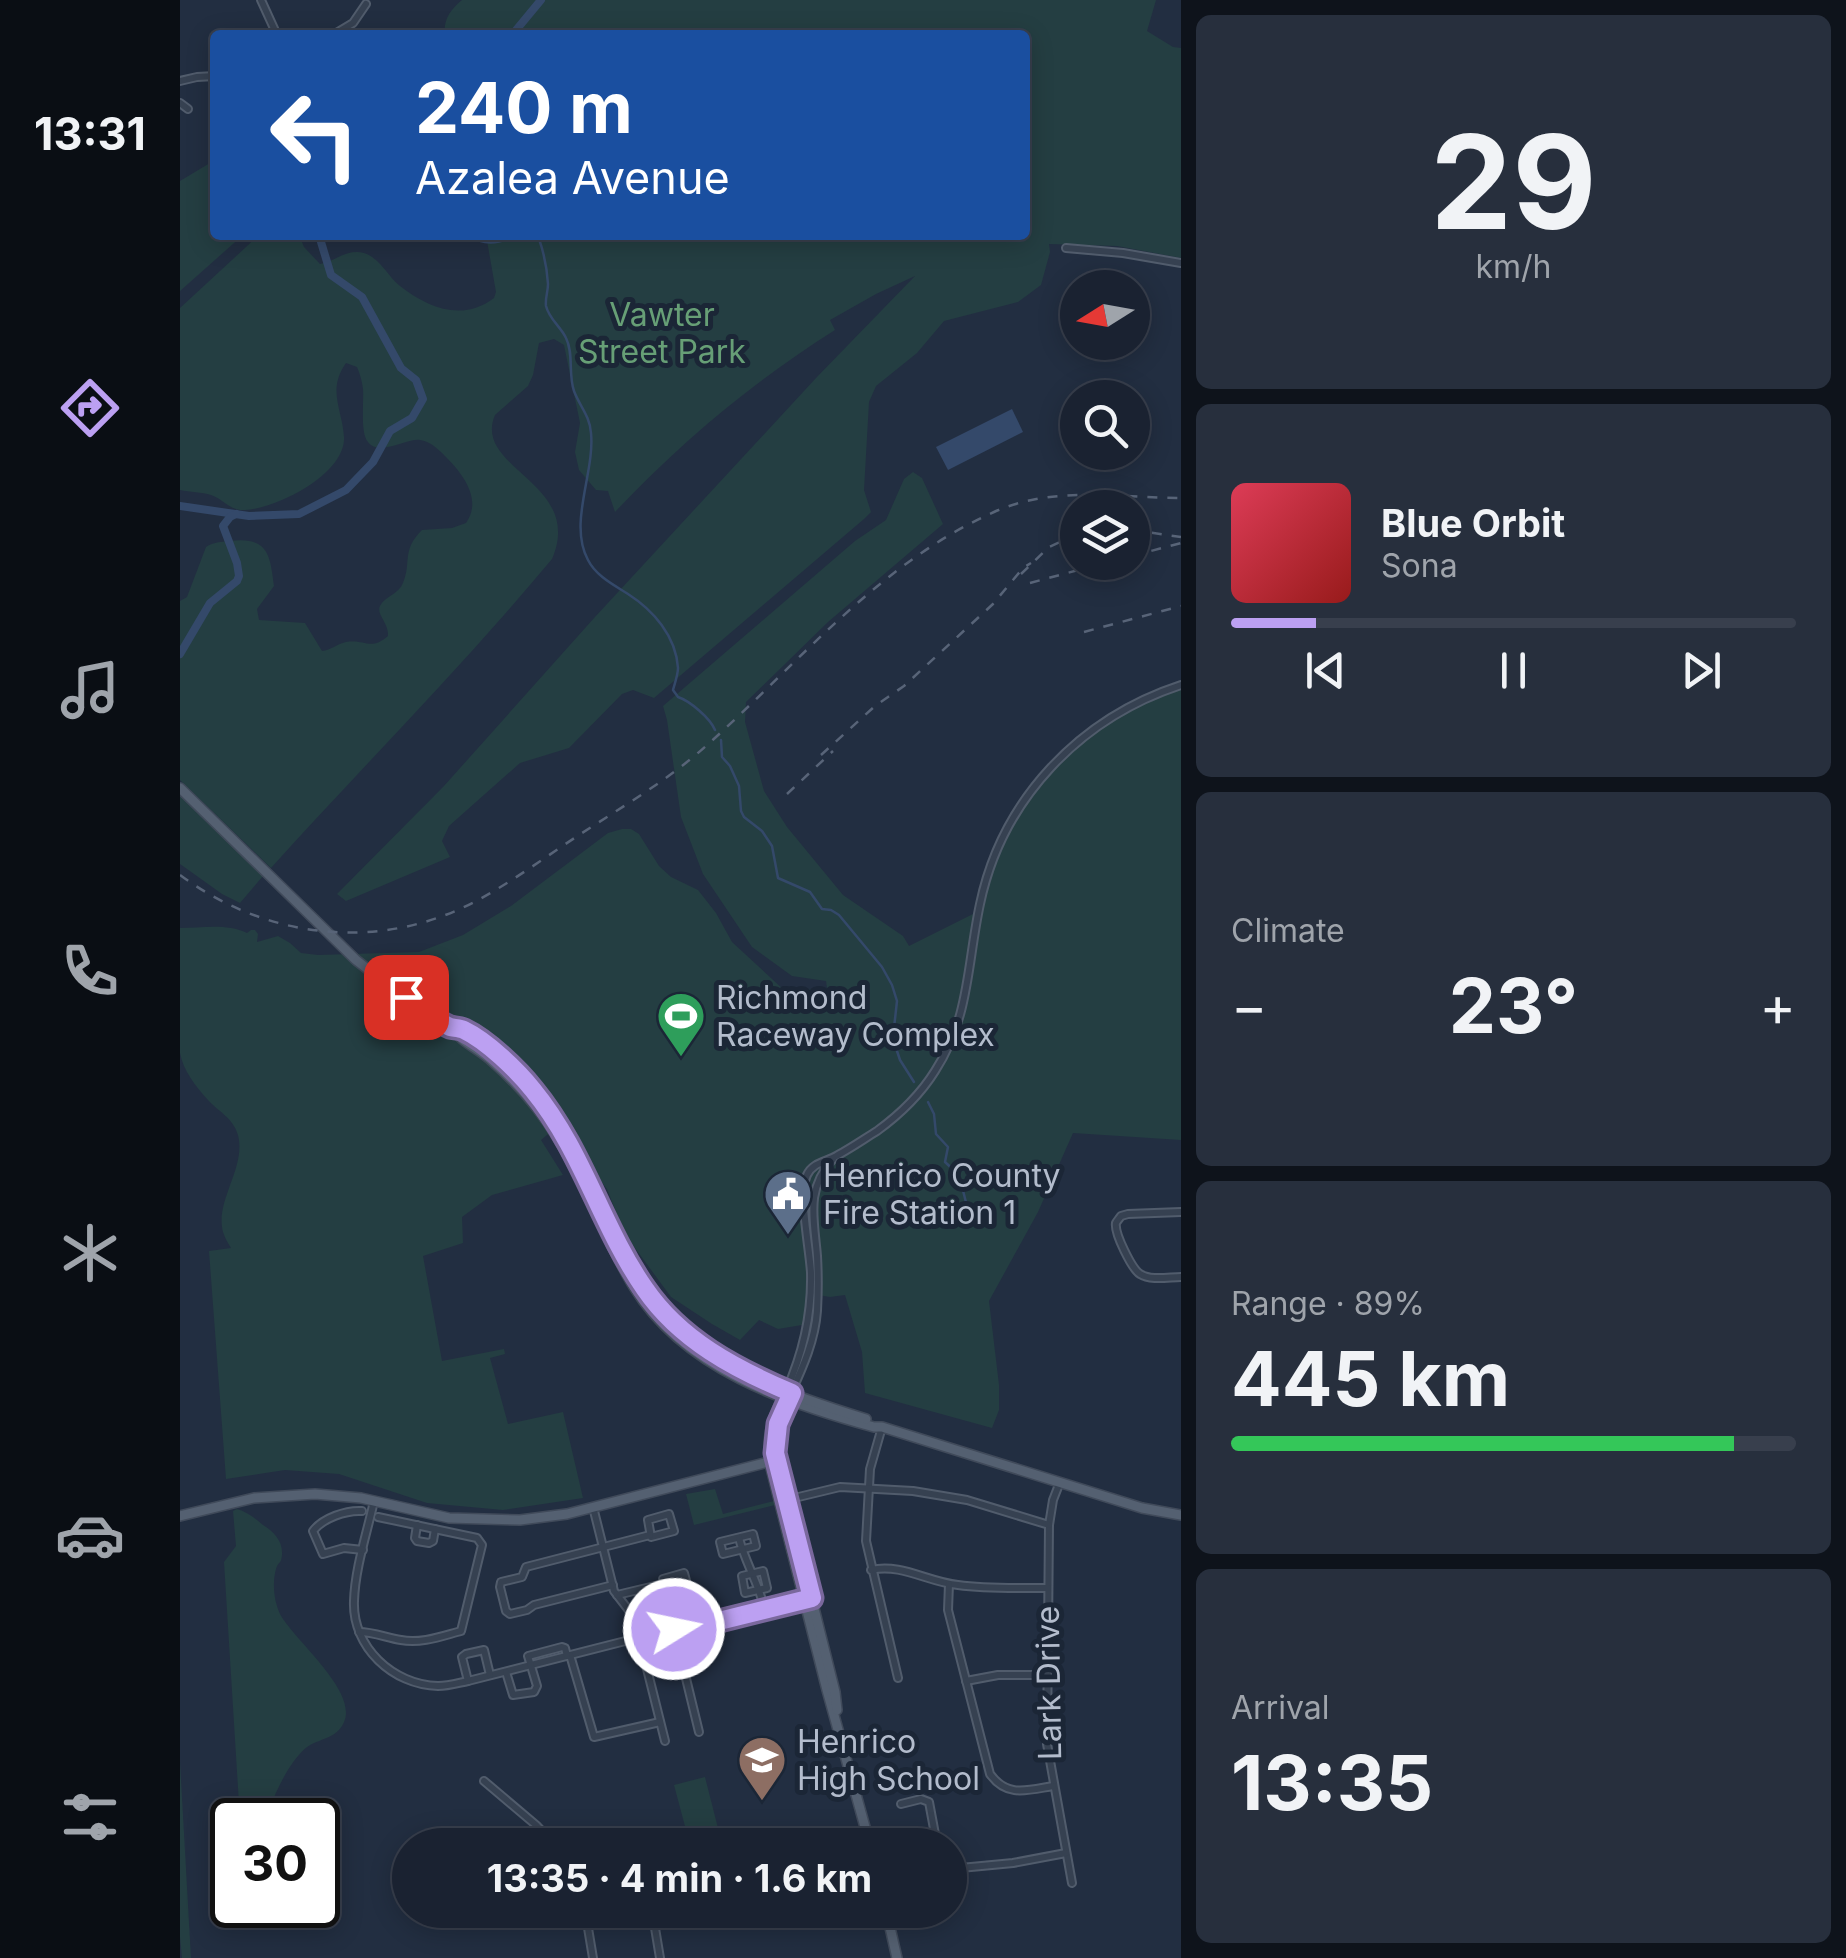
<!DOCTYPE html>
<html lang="en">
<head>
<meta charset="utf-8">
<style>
  :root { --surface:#1a2231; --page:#272f3d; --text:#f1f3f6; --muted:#9fa4ab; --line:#383f4d; --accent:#bca0f2 }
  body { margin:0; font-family:Inter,sans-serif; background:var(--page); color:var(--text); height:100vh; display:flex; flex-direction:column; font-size:38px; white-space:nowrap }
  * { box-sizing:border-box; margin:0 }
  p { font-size:32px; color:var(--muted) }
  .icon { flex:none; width:55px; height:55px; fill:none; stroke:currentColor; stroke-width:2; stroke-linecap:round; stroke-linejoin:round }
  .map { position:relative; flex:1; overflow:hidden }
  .sheet { display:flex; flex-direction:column; gap:15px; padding:15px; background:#0e131b; width:665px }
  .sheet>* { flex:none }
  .hud { position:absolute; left:30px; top:30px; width:820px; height:210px; border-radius:10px; box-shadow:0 5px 25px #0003,0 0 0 2px var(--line); background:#1a4fa0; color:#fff; overflow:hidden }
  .needle { width:65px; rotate:259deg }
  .tools { position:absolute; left:880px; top:270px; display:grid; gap:20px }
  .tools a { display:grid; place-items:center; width:90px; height:90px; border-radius:50%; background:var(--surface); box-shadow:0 5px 25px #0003,0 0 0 2px var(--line); font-size:50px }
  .speed { position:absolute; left:30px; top:1798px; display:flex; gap:20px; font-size:50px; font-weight:700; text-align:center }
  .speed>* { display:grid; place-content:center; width:130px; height:130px; border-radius:50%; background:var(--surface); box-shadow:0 5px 25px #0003,0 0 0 2px var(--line); line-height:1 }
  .speed .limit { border:5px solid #111; border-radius:15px; background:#fff; color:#111 }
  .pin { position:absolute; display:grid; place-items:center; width:85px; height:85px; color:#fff; margin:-42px; border-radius:20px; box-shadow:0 5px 15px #0006 }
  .me { position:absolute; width:110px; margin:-55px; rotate:80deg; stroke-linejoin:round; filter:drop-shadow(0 0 8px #0008) }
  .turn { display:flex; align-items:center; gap:35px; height:210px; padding:0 40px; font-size:45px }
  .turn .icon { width:130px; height:130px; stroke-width:2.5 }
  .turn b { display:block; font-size:70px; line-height:85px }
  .big { font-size:75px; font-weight:700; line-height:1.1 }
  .sheet .tile { flex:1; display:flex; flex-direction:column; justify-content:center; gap:15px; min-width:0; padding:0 35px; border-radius:15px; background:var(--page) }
  .sheet .dial { align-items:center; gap:0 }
  .dial b { font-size:130px; line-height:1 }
  .song { display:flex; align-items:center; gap:30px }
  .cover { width:120px; height:120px; border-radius:15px; background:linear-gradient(135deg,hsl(350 70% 55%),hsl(0 70% 35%)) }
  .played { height:10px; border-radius:5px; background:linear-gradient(90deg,var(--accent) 15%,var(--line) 15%) }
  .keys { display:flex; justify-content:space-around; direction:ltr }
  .heat { display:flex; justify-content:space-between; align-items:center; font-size:55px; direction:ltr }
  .charge { height:15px; border-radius:8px; background:linear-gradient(90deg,#34c759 89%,var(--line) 0) }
  .trip { position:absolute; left:212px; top:1828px; width:575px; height:100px; border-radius:50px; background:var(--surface); box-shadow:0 5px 25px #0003,0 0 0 2px var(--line); font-weight:700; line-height:100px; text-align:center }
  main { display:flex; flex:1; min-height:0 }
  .dock { display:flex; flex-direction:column; width:180px; justify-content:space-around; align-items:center; background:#0a0e14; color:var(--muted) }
  .dock .icon { width:70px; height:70px }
  .dock .selected { color:var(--accent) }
  .dock b { font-size:45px; color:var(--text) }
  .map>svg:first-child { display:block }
  .green { fill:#243e42 }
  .water { fill:#34496a }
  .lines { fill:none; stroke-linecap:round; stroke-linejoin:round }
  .stream { stroke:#34496a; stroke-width:2.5 }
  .river { stroke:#34496a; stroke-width:8 }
  .minor-casing { stroke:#515c6c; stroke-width:10 }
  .major-casing { stroke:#404a5a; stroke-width:12 }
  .minor { stroke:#364151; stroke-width:6 }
  .major { stroke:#546071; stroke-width:9 }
  .rail { stroke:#586478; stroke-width:2.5; stroke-dasharray:10 10; stroke-linecap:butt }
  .route-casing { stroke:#7a689d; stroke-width:25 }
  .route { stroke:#bca0f2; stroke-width:18 }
  .labels { text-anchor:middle; stroke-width:10; stroke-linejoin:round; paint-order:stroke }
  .park-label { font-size:32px; fill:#679f76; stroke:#1b2636 }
  .poi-label { font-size:32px; fill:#b3bccc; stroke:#1b2636; text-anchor:start }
  .street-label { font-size:32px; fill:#b3bccc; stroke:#1b2636 }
</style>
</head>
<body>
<main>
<nav class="dock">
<b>13:31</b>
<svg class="icon selected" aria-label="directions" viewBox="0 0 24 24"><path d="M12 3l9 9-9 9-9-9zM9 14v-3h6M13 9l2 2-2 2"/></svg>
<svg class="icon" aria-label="music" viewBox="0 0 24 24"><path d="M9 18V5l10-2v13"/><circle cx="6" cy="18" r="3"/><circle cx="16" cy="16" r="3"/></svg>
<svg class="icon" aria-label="phone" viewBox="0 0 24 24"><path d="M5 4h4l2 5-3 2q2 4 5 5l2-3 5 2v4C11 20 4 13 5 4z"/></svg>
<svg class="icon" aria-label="climate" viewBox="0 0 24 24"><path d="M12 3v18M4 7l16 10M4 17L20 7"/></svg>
<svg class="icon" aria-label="car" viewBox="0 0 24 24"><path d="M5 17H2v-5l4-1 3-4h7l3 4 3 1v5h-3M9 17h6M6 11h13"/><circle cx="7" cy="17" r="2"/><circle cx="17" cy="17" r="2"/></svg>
<svg class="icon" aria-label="filters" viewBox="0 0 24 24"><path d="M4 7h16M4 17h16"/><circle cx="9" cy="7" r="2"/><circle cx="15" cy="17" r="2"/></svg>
</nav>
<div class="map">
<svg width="1001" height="1958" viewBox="0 0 1001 1958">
  <rect width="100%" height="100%" fill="#222e41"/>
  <g class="green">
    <path d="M282,0H976L967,31L993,47L1001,48V258L937,246L869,244L870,252L861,285L838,302L764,321L737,353L696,386L689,402L684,490L691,512L684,519L474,698L453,690L442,694L389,748L340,763L269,826L262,841L270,857L166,901L157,894L264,786L415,617L636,378L735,276L696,294L650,320L655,330C574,381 501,442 435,512L428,491L416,490L399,470L395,452L400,423L384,345L374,339L359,343L353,375L348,386L315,415C292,469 405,482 372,559C283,666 184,765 91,868L0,780V601L7,597L26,547C34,542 40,542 50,541C87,537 90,552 94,586L77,609L79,620L125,623L142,651C151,650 157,644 166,642C185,639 191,651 208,636C209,623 196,615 200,606C205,596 219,594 223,583C232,561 221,551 242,530L272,528L286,523C303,499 282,473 265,456C258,449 250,441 240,440C227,438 199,457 188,442C180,433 184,402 183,389C182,381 180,374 177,367L166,363C147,390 162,408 164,437C166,474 96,509 65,510C49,511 44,499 31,495C22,492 10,492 0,490V308L79,235H119L124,247L140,264C153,262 164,251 178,252C198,253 206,275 220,286C248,308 283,322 314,298L316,292L306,235H845V35H265C263,20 270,10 282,0Z"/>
    <polygon points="35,160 35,235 63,235 0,291 0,181"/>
    <path d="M733,472L742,478L763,524L648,622L566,702L565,722L584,791L607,827L663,895L723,936L729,946L799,911L826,830L864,773L929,718L1001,685V1140L893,1133L858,1212L809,1301L819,1385V1410L812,1428L685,1393L682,1352L665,1295L650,1297L632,1294L628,1324L598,1329L579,1320L560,1340L532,1324L491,1297L452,1244L438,1217L427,1189L400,1154L388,1125H379L361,1140L383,1175L312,1195L282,1217L283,1243L243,1256L262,1361L324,1349L325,1354L310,1358L328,1424L383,1412L403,1498L323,1510L247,1503L159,1474L105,1470L46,1479L29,1251L51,1248C47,1241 43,1235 42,1227C38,1197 66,1166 58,1135C53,1118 39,1112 28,1100C16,1087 3,1070 0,1053V928C21,928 47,923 67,933L71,930H75L78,934L77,942L98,936L110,943L121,953L138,955L239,952L283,935L331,906L428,833L442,829H451L459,834L479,866L491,877L518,890L536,913L552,942L605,991L647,988L646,981L612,976L572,947L523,874L501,817L487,720L483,706L675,541L706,520L724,479Z"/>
    <polygon points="0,795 83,876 60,903 42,894 0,864"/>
    <polygon points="535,1489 543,1514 594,1501 595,1505 514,1525 506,1494"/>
    <path d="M57,1509C67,1512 75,1518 83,1525C94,1532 103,1541 102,1555C101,1565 99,1560 96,1569C92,1583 94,1601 100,1614C114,1640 178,1691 164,1722C157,1739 140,1738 127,1747C109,1761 92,1798 86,1820H60L44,1562L56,1546L53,1511Z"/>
    <polygon points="0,1762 11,1958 2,1958 0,1937"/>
    <polygon points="525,1777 541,1840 521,1845 510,1845 494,1785"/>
  </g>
  <polygon class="water" points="832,409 843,432 768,470 756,447"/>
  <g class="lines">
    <g class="stream">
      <path d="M291,235C306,249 324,240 342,235"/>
      <path d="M353,235L359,239C364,253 367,269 368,284C368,292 365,298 366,306C369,319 381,327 386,338C394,354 388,374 394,391C399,405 410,416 411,433C415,473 388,523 408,560C416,576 434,585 448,594C473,610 496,636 498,668C498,674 495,683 493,690L498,697C510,701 530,718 535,730"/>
      <polyline points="541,740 542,757 550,766 559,786 561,811 564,817 582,831 592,846 598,878 630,892 642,909 651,910 659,915 702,967 712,985 717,1001 714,1028"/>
      <polyline points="714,1042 720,1060 734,1082"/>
      <polyline points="748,1102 754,1114 756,1134 768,1147 765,1162 779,1175 789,1214 807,1225"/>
    </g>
    <g class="river">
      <polyline points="332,35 361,0"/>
      <polyline points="0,506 69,516 119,514 166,490 193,462 210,431 232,418 243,399 236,380 221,368 182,297 151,275 141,242 142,235"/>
      <polyline points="0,654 30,603 57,581 59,576 57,563 43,526 50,517 56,514"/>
    </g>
    <g class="minor-casing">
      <g id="minor">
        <polyline points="81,0 97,35"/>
        <polyline points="153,35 173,23 186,4"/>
        <polyline points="0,81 17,77 35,76"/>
        <polyline points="0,103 8,109"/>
        <polyline points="886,248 943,253 1001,263"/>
        <path d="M1001,1212L948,1214L941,1216C939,1219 937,1221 936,1223C934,1233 952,1269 960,1274C971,1281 989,1277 1001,1277"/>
        <path d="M606,1391C623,1353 632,1315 631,1273C630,1250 618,1194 627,1175C633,1162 647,1162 658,1155C671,1148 684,1139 697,1131C719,1115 740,1095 755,1071C790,1017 787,964 800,904C822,799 900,718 1001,685"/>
        <path d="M611,1393C623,1367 635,1340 637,1311C638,1293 638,1274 637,1256C634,1218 625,1190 653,1159"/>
        <polyline points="702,1427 690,1469 686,1541 718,1678"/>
        <polyline points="880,1482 873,1500 869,1525 867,1744 892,1883"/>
        <polyline points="606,1500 660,1487 733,1491 787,1500 869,1525"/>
        <path d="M194,1501C187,1533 175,1568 174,1601C172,1647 213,1685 258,1686C268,1686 278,1683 288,1681L516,1623L542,1613L624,1593"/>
        <polyline points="413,1507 434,1591 454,1617 485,1741"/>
        <path d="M182,1511C166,1510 143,1518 133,1531L143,1554L164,1548L183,1550"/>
        <polygon points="489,1514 494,1531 471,1537 468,1520"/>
        <polyline points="237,1525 235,1538 237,1541 249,1543 253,1541 255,1529"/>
        <polygon points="573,1534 576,1546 543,1554 540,1542"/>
        <path d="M559,1538C565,1562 578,1582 584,1607"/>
        <path d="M691,1570C721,1563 748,1582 778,1585C808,1589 838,1588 868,1588"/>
        <polygon points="583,1571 587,1588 565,1593 562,1576"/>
        <polygon points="504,1573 510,1595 489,1601 483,1579"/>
        <path d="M769,1584L768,1610L810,1774C827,1798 848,1790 873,1786"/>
        <polyline points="433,1585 354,1605 347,1610 330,1614 326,1611 320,1587 321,1582 342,1577 346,1567 470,1535"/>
        <polyline points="437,1595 483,1584"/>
        <polyline points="523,1623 542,1621 627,1599"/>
        <polyline points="494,1629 519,1732"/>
        <path d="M179,1632C194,1632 207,1638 221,1640C241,1644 262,1636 281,1631L302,1545L297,1538L198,1517"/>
        <polyline points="390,1655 414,1737 480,1722"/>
        <polyline points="326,1672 333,1695 354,1692 357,1686 348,1656 382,1647 385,1648 387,1656"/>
        <polyline points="288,1681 282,1657 286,1654 304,1650 310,1675"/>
        <polyline points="786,1681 818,1675 867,1675"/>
        <polyline points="304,1781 356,1825 375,1845"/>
        <polyline points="721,1804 741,1799 749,1802 757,1845"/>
        <polyline points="770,1869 833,1863 886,1853"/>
        <polyline points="405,1910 413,1958"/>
        <polyline points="472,1910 480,1958"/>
      </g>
    </g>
    <g class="major-casing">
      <g id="major">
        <path d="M0,788L176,960L212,988L271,1027C281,1042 299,1049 312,1061C337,1083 360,1109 377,1137C407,1184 425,1239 454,1287C504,1369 606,1403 694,1427H702L962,1508L1001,1515"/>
        <path d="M271,1027C287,1029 298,1040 310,1049C348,1080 378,1118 400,1162C427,1216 448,1276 491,1320C542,1373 618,1398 686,1419"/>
        <path d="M604,1394C591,1422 586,1437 591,1468L647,1690L690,1845"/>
        <polyline points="610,1396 598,1425 595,1453 655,1692 657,1710"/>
        <polyline points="0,1516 74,1498 135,1494 181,1498 269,1518 340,1520 387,1514 596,1460"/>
        <polyline points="706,1910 717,1958"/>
      </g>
    </g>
    <use href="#minor" class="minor"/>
    <use href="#major" class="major"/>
    <g class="rail">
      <polyline points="952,530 1001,537"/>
      <polyline points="952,556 1001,543"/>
      <polyline points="841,574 869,547 898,534"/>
      <polyline points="850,583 928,562"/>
      <polyline points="904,632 1001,606"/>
      <polyline points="641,755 695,706 724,686 813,604 843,568 851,563"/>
      <polyline points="607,794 653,751"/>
      <path d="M0,875C81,935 186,951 280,909C321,890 358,862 396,837C440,808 487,781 526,746C618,664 699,563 814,512C875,485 937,498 1001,498"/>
    </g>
  </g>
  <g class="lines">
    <g class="route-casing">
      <path id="route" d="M226,997C239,1006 254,1020 270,1027C274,1028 280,1028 284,1030C307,1041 337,1070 353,1090C403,1151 421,1226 465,1289C500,1340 555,1369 612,1393L598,1424L595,1453L632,1598L531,1623L516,1624L494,1629"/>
    </g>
    <use href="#route" class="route"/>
  </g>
  <defs>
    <g id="stadium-pin" transform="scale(2.5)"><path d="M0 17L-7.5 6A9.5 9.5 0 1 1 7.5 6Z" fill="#2e9e5b" stroke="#1b2636"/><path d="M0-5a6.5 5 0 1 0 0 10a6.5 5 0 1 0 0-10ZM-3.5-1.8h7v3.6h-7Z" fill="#fff"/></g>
    <g id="civic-pin" transform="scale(2.5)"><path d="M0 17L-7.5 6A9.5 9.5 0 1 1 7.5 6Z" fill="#5c6f8a" stroke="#1b2636"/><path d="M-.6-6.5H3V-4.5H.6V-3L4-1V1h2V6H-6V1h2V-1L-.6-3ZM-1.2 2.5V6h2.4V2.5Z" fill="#fff"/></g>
    <g id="school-pin" transform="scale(2.5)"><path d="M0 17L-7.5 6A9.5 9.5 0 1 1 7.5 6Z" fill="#8d6e63" stroke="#1b2636"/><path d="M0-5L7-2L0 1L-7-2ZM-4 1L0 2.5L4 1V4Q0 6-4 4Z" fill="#fff"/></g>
  </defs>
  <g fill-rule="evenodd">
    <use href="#stadium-pin" x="501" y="1016"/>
    <use href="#civic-pin" x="608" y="1194"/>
    <use href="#school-pin" x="582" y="1760"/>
  </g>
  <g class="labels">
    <g class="park-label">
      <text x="482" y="326">Vawter<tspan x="482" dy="37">Street Park</tspan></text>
    </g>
    <g class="poi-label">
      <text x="536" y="1009">Richmond<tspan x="536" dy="37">Raceway Complex</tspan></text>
      <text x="643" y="1187">Henrico County<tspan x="643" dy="37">Fire Station 1</tspan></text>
      <text x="617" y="1753">Henrico<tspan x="617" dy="37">High School</tspan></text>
    </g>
    <g class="street-label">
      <text transform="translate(869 1683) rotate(-91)" y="11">Lark Drive</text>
    </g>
  </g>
</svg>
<div class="tools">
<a><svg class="needle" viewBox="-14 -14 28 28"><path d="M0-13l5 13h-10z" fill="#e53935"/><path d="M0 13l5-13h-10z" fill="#9fa4ab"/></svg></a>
<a><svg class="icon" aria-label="search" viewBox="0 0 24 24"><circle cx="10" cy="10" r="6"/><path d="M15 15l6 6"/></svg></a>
<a><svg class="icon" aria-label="layers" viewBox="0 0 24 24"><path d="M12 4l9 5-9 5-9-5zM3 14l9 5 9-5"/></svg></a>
</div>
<div class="speed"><div class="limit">30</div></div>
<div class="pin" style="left:226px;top:997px;background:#d93025"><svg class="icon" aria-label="arrive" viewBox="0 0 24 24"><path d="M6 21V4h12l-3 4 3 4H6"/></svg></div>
<svg class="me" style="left:494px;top:1629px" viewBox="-20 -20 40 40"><circle r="17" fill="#bca0f2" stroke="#fff" stroke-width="3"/><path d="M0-11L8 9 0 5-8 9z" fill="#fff"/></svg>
<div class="trip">13:35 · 4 min · 1.6 km</div>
<div class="hud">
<div class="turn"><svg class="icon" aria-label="left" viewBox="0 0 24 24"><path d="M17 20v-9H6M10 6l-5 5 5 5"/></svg><div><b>240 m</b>Azalea Avenue</div></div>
</div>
</div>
<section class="sheet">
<div class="tile dial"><b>29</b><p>km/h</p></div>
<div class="tile">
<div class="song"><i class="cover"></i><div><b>Blue Orbit</b><p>Sona</p></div></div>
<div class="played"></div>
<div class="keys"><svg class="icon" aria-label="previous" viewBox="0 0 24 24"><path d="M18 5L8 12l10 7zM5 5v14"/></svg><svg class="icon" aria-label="pause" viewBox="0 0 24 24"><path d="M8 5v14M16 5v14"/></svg><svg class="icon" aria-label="next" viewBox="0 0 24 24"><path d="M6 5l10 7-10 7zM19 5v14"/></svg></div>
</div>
<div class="tile"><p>Climate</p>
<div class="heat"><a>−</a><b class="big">23°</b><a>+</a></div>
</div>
<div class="tile"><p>Range · 89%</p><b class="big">445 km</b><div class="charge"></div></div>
<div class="tile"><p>Arrival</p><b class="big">13:35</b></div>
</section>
</main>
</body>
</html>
